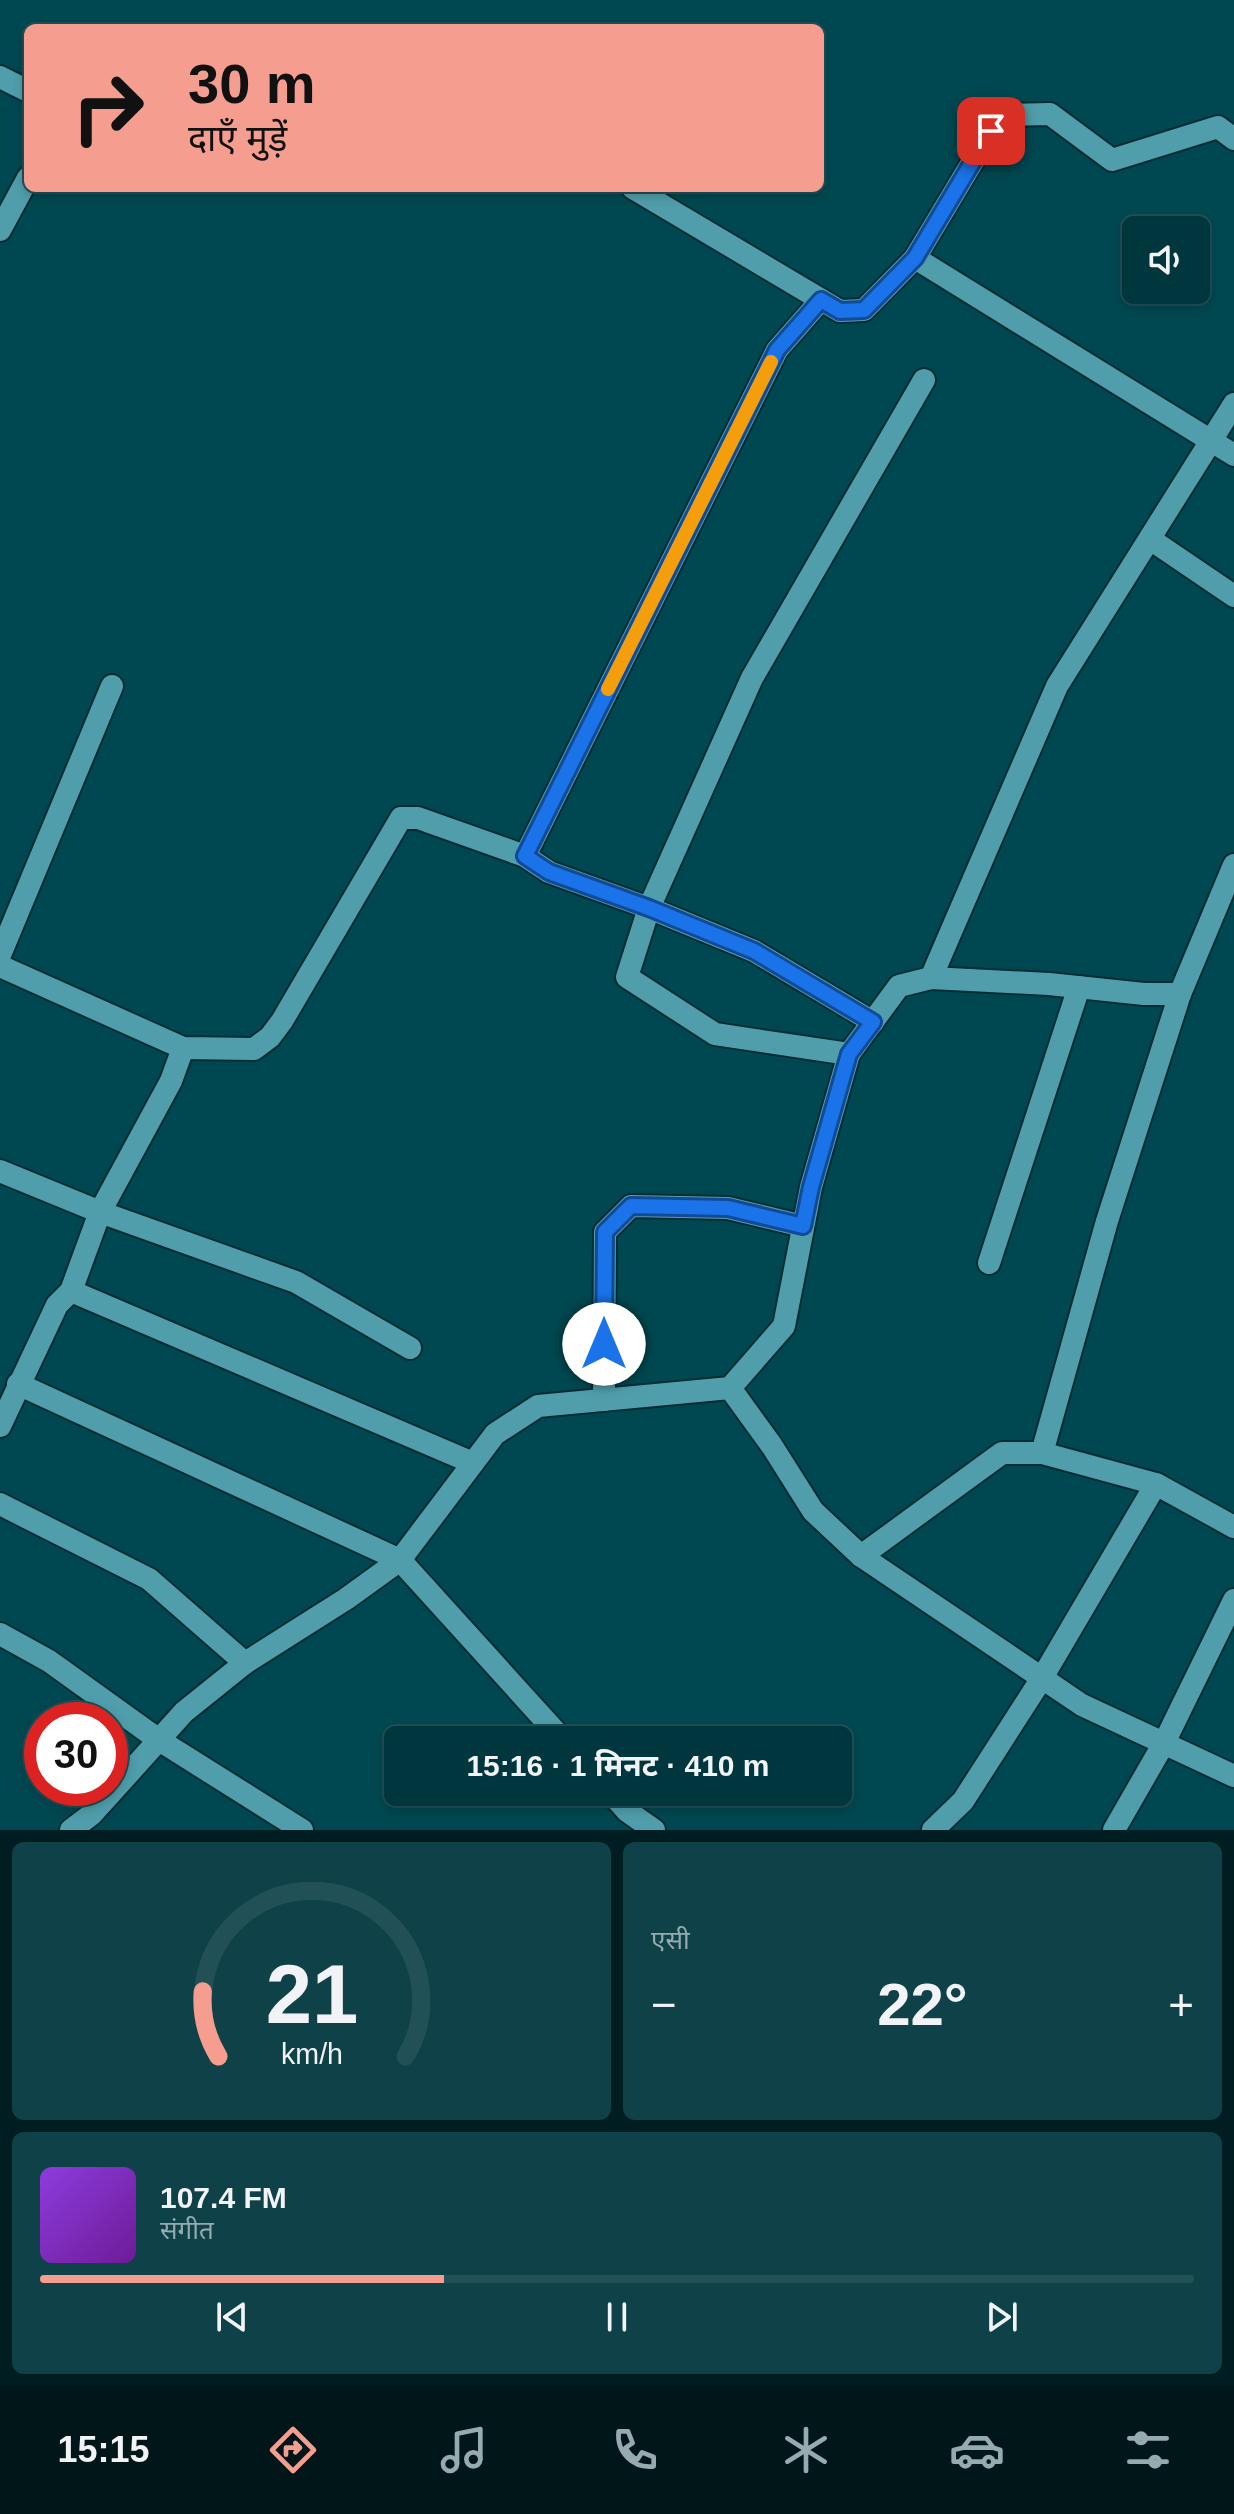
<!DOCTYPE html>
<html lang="hi">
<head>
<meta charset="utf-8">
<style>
  :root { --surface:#00363d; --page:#0e4148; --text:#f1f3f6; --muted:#95abb0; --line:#225057; --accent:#f59d8f }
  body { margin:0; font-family:Helvetica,"Noto Sans Devanagari",sans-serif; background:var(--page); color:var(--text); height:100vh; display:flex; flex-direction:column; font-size:30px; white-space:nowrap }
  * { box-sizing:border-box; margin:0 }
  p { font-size:26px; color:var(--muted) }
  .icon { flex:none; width:44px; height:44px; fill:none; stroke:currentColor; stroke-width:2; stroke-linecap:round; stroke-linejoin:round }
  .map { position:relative; height:1830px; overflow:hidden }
  .details { display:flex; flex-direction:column; gap:12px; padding:12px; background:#001e22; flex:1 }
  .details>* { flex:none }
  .hud { position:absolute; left:24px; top:24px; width:800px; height:168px; border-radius:12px; box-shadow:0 4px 12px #0003,0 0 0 2px var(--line); background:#f59d8f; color:#111; overflow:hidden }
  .buttons { position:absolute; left:1122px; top:216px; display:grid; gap:16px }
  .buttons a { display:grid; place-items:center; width:88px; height:88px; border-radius:12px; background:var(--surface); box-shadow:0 4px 12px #0003,0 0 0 2px var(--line); font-size:40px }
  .speed { position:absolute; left:24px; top:1702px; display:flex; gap:16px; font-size:40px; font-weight:700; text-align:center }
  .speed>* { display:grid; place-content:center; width:104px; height:104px; border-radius:50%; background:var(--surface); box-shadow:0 4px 12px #0003,0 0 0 2px var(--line); line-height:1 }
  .speed .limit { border:12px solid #d22; background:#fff; color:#111 }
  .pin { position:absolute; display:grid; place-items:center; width:68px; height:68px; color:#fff; margin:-34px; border-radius:16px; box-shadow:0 4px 12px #0006 }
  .me { position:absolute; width:88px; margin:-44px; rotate:0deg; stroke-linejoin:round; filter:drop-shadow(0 0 6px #0008) }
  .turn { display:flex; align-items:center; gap:28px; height:168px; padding:0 32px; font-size:36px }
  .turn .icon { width:104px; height:104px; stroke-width:2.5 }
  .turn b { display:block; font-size:56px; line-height:68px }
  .big { font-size:60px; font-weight:700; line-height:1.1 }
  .details .widget { flex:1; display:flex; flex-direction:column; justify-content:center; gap:12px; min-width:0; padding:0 28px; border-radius:12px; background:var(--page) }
  .details .dial { align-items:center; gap:0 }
  .dial svg { height:208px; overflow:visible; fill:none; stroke:var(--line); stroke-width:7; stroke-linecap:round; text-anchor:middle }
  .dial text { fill:var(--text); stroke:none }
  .song { display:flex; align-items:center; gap:24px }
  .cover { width:96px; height:96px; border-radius:12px; background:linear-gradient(135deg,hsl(270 70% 55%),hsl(280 70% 35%)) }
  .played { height:8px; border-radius:4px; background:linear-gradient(90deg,var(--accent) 35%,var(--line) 35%) }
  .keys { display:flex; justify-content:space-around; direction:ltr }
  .heat { display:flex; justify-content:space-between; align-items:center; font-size:44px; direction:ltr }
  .details .tiles { flex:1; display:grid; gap:12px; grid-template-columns:1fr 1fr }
  .widget:last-child { grid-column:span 2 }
  .trip { position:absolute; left:384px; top:1726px; width:468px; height:80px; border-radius:12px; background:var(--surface); box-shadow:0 4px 12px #0003,0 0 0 2px var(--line); font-weight:700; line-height:80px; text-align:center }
  .tabs { display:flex; height:128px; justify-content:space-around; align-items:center; background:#001618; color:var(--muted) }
  .tabs .icon { width:56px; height:56px }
  .tabs .on { color:var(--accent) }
  .tabs b { font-size:36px; color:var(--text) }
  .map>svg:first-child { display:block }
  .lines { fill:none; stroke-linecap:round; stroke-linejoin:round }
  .minor-casing { stroke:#002c32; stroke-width:26 }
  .minor { stroke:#509eab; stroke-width:22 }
  .route-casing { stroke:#114b97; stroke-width:20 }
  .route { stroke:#1a73e8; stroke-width:14 }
  .slow { stroke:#f59e0b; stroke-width:14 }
</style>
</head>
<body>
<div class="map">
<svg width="1234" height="1830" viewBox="0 0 1234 1830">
  <rect width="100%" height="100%" fill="#004851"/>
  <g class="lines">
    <g class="minor-casing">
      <g id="minor">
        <polyline points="0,77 28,91"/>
        <polyline points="633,188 840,311 864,310 915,258 991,131 1010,115 1050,114 1112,160 1218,127 1234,139"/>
        <polyline points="0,230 28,178"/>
        <polyline points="915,258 1234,455"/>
        <polyline points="1150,539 1234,596"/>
        <polyline points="525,856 777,350 821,300"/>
        <polyline points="0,955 112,686"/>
        <polyline points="0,966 183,1048 254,1049 270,1037 282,1021 401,818 418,818 525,856 549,872 649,908 754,951 873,1022"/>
        <polyline points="931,978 1057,686 1234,404"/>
        <polyline points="849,1054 715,1034 627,977 649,908 752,678 924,380"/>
        <polyline points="0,1171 100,1212 296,1282 410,1348"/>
        <polyline points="989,1263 1079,987"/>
        <polyline points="71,1291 473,1463"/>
        <polyline points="18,1384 400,1560 563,1740"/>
        <polyline points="730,1388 772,1446 813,1511 861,1556 1082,1705 1234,1776"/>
        <polyline points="604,1400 605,1232 631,1206 728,1208 803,1226"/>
        <polyline points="0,1426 57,1305 71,1291 100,1212 171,1081 183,1048"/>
        <polyline points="1042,1453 1107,1221 1180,994"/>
        <polyline points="0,1504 149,1579 245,1663"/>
        <polyline points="861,1556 1002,1453 1042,1453 1156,1484 1234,1527"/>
        <polyline points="0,1634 49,1661 159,1740 302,1830"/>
        <polyline points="610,1792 627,1811 654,1830"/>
        <polyline points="71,1830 92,1814 184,1712 245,1663 346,1599 400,1560 495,1434 538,1406 730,1388 784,1326 811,1187 849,1054 899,986 931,978 1049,984 1144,994 1180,994 1234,865"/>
        <polyline points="933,1830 963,1801 1042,1678 1156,1484"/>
        <polyline points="1114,1830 1164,1743 1234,1600"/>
      </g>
    </g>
    <use href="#minor" class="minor"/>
  </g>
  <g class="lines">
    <g class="route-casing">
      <polyline id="route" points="604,1344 605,1232 631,1206 728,1208 803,1226 811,1187 849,1054 873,1022 754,951 649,908 549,872 525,856 777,350 821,300 840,311 864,310 915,258 991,131"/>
    </g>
    <use href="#route" class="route"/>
    <polyline class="slow" points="608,689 771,362"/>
  </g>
</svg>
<div class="buttons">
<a><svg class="icon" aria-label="sound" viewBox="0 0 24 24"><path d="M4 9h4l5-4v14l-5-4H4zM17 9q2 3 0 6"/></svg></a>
</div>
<div class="speed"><div class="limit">30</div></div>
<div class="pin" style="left:991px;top:131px;background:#d93025"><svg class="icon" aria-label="arrive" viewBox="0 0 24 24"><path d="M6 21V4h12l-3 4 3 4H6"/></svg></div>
<svg class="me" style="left:604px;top:1344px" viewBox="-20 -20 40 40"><circle r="19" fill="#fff"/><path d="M0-13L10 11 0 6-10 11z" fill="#1a73e8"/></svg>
<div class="trip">15:16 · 1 मिनट · 410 m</div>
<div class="hud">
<div class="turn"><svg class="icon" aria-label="right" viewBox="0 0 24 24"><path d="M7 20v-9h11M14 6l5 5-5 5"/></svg><div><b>30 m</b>दाएँ मुड़ें</div></div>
</div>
</div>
<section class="details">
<div class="tiles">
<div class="widget dial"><svg viewBox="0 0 100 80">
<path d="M14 69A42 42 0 1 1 86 69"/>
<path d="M14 69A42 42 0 0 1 8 44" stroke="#f59d8f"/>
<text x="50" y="56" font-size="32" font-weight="700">21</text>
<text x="50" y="72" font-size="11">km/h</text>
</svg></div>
<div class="widget"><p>एसी</p>
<div class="heat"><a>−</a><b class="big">22°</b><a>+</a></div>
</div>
<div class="widget">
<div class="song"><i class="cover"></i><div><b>107.4 FM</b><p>संगीत</p></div></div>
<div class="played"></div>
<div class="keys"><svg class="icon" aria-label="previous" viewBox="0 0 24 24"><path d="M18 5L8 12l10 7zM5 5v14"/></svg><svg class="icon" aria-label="pause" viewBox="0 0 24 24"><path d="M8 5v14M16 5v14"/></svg><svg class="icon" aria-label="next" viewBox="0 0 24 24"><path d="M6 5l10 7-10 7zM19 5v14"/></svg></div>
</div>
</div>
</section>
<nav class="tabs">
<b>15:15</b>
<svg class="icon on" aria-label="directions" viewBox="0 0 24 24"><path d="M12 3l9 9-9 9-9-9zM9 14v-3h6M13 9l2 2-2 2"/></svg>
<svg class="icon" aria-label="music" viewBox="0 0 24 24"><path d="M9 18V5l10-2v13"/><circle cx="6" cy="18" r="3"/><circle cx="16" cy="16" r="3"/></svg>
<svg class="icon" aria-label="phone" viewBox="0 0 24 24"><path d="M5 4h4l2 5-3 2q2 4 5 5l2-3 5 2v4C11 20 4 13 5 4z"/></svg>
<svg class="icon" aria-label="climate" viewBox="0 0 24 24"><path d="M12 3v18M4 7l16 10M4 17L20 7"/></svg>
<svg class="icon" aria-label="car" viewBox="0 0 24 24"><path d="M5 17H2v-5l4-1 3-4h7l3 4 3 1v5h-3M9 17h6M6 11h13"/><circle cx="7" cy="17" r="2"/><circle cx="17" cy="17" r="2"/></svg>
<svg class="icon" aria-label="filters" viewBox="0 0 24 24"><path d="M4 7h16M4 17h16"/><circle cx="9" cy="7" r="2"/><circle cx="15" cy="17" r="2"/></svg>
</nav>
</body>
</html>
